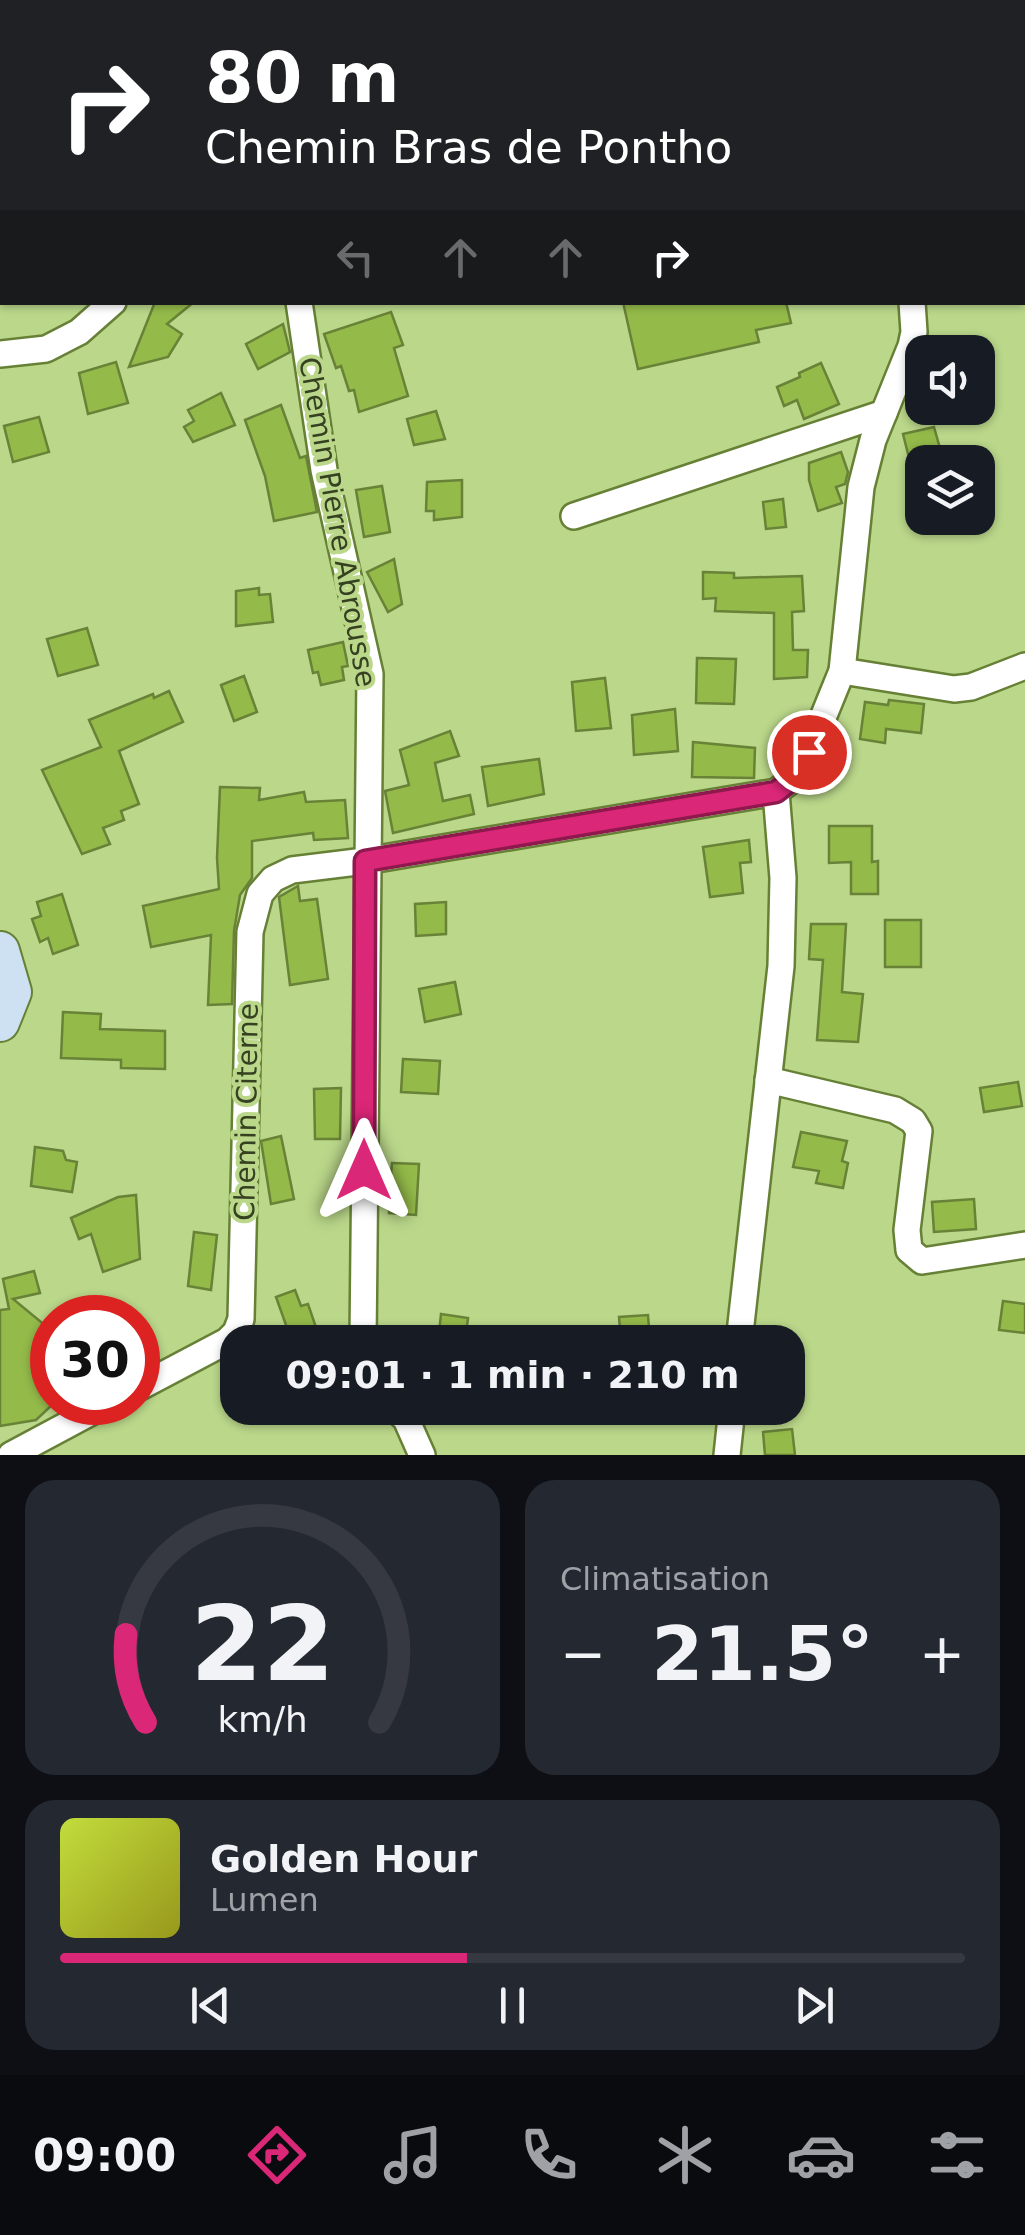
<!DOCTYPE html>
<html lang="fr">
<head>
<meta charset="utf-8">
<style>
  :root { --surface:#171b24; --page:#242831; --text:#f1f3f6; --muted:#9ea1a6; --line:#363941; --accent:#db2777 }
  body { margin:0; font-family:"DejaVu Sans",sans-serif; background:var(--page); color:var(--text); height:100vh; display:flex; flex-direction:column; font-size:38px; white-space:nowrap }
  * { box-sizing:border-box; margin:0 }
  p { font-size:32px; color:var(--muted) }
  .icon { flex:none; width:55px; height:55px; fill:none; stroke:currentColor; stroke-width:2; stroke-linecap:round; stroke-linejoin:round }
  .map { position:relative; height:1455px; overflow:hidden }
  .side { display:flex; flex-direction:column; gap:25px; padding:25px; background:#0d0f14; flex:1 }
  .side>* { flex:none }
  .banner { position:absolute; left:0px; top:0px; width:1025px; height:305px; box-shadow:0 2px 8px #0004; background:#202124; color:#fff; overflow:hidden }
  .tools { position:absolute; left:905px; top:335px; display:grid; gap:20px }
  .tools a { display:grid; place-items:center; width:90px; height:90px; border-radius:20px; background:var(--surface); box-shadow:0 2px 8px #0004; font-size:50px }
  .speed { position:absolute; left:30px; top:1295px; display:flex; gap:20px; font-size:50px; font-weight:700; text-align:center }
  .speed>* { display:grid; place-content:center; width:130px; height:130px; border-radius:50%; background:var(--surface); box-shadow:0 2px 8px #0004; line-height:1 }
  .speed .limit { border:15px solid #d22; background:#fff; color:#111 }
  .pin { position:absolute; display:grid; place-items:center; width:85px; height:85px; color:#fff; margin:-42px; border:5px solid #fff; border-radius:50%; box-shadow:0 2px 10px #0007 }
  .me { position:absolute; width:110px; margin:-55px; rotate:0deg; stroke-linejoin:round; filter:drop-shadow(0 0 8px #0008) }
  .turn { display:flex; align-items:center; gap:35px; height:210px; padding:0 40px; font-size:45px }
  .turn .icon { width:130px; height:130px; stroke-width:2.5 }
  .turn b { display:block; font-size:70px; line-height:85px }
  .lanes { display:flex; align-items:center; height:95px; padding:0 40px; background:#0003; justify-content:center; gap:50px; direction:ltr }
  .lanes .off { opacity:.35 }
  .big { font-size:75px; font-weight:800; line-height:1.1 }
  .side .card { flex:1; display:flex; flex-direction:column; justify-content:center; gap:15px; min-width:0; padding:0 35px; border-radius:30px; background:var(--page) }
  .side .dial { align-items:center; gap:0 }
  .dial svg { height:260px; overflow:visible; fill:none; stroke:var(--line); stroke-width:7; stroke-linecap:round; text-anchor:middle }
  .dial text { fill:var(--text); stroke:none }
  .song { display:flex; align-items:center; gap:30px }
  .cover { width:120px; height:120px; border-radius:15px; background:linear-gradient(135deg,hsl(70 70% 55%),hsl(60 70% 35%)) }
  .played { height:10px; border-radius:5px; background:linear-gradient(90deg,var(--accent) 45%,var(--line) 45%) }
  .keys { display:flex; justify-content:space-around; direction:ltr }
  .heat { display:flex; justify-content:space-between; align-items:center; font-size:55px; direction:ltr }
  .side .tiles { flex:1; display:grid; gap:25px; grid-template-columns:1fr 1fr }
  .card:last-child { grid-column:span 2 }
  .trip { position:absolute; left:220px; top:1325px; width:585px; height:100px; border-radius:30px; background:var(--surface); box-shadow:0 2px 8px #0004; font-weight:800; line-height:100px; text-align:center }
  .menu { display:flex; height:160px; justify-content:space-around; align-items:center; background:#090b0e; color:var(--muted) }
  .menu .icon { width:70px; height:70px }
  .menu .on { color:var(--accent) }
  .menu b { font-size:45px; color:var(--text) }
  .map>svg:first-child { display:block }
  .building { fill:#94ba4a; stroke:#688237; stroke-width:2.5 }
  .lines { fill:none; stroke-linecap:round; stroke-linejoin:round }
  .street-casing { stroke:#668035; stroke-width:30 }
  .secondary-casing { stroke:#668035; stroke-width:42 }
  .street { stroke:#fff; stroke-width:25 }
  .secondary { stroke:#cde1f2; stroke-width:38 }
  .route-casing { stroke:#8e194d; stroke-width:25 }
  .route { stroke:#db2777; stroke-width:18 }
  .labels { text-anchor:middle; stroke-width:8; stroke-linejoin:round; paint-order:stroke }
  .street-label { font-size:28px; fill:#354121; stroke:#bad78a }
</style>
</head>
<body>
<div class="map">
<svg width="1025" height="1455" viewBox="0 0 1025 1455">
  <rect width="100%" height="100%" fill="#bad78a"/>
  <g class="building">
    <polygon points="155,302 194,302 167,324 182,334 168,357 129,367"/>
    <polygon points="623,302 786,302 791,323 756,330 759,342 638,369"/>
    <polygon points="391,312 403,345 394,348 408,396 359,412 354,390 349,391 341,366 336,368 324,334"/>
    <polygon points="283,324 290,352 258,369 246,344"/>
    <polygon points="116,362 128,403 88,414 79,373"/>
    <polygon points="821,363 839,404 804,419 797,400 784,406 777,387 800,377 799,373"/>
    <polygon points="221,393 235,425 193,442 184,427 194,421 188,410"/>
    <polygon points="281,405 300,458 306,456 317,512 274,521 265,476 245,420"/>
    <polygon points="436,411 445,439 414,445 407,419"/>
    <polygon points="39,417 49,452 13,462 4,426"/>
    <polygon points="934,427 943,459 910,462 903,434"/>
    <polygon points="841,452 848,472 845,484 836,487 842,503 818,511 809,480 809,463"/>
    <polygon points="462,480 462,517 434,520 434,511 426,511 427,482"/>
    <polygon points="382,486 390,532 364,537 356,490"/>
    <polygon points="783,499 786,527 766,529 763,502"/>
    <polygon points="394,559 402,604 388,612 367,572"/>
    <polygon points="703,572 734,573 734,578 802,576 804,611 792,612 793,650 808,650 807,677 774,679 774,613 715,611 716,598 703,599"/>
    <polygon points="259,588 259,595 270,594 273,622 236,626 236,591"/>
    <polygon points="87,628 98,665 58,676 47,639"/>
    <polygon points="343,642 348,666 342,667 344,680 321,685 318,672 313,673 308,650"/>
    <polygon points="697,658 736,659 734,704 696,703"/>
    <polygon points="244,676 257,712 234,721 221,685"/>
    <polygon points="605,678 611,728 576,731 572,682"/>
    <polygon points="169,691 183,722 119,751 139,804 121,811 124,820 103,828 110,844 82,854 42,770 101,747 89,720 153,694 154,698"/>
    <polygon points="889,700 924,704 921,733 886,729 885,743 860,739 865,702 888,705"/>
    <polygon points="675,709 678,751 634,755 632,715"/>
    <polygon points="450,731 459,756 435,763 443,801 470,795 474,814 393,833 385,791 409,785 400,750"/>
    <polygon points="693,742 755,748 754,778 692,777"/>
    <polygon points="539,759 544,794 488,806 482,767"/>
    <polygon points="220,787 260,788 259,800 304,792 306,802 345,800 348,838 314,840 313,833 252,841 252,878 240,895 234,931 232,1004 208,1005 211,935 151,947 143,906 219,889 217,858"/>
    <polygon points="829,826 872,826 872,862 878,861 878,894 851,894 851,862 829,863"/>
    <polygon points="749,840 751,862 740,863 743,893 710,897 703,847"/>
    <polygon points="298,886 300,901 317,899 328,979 290,985 279,897"/>
    <polygon points="62,894 78,945 53,954 48,938 40,942 32,919 41,916 37,902"/>
    <polygon points="446,902 446,934 416,936 415,904"/>
    <rect x="885" y="920" width="36" height="47"/>
    <polygon points="811,924 846,924 842,992 863,994 858,1042 817,1040 823,960 809,959"/>
    <polygon points="455,982 461,1014 425,1022 419,989"/>
    <polygon points="63,1012 101,1014 100,1029 165,1031 165,1069 121,1068 121,1060 61,1058"/>
    <polygon points="403,1059 440,1061 438,1094 401,1092"/>
    <polygon points="1018,1082 1022,1106 984,1112 980,1088"/>
    <polygon points="341,1088 340,1139 315,1139 314,1089"/>
    <polygon points="801,1132 847,1141 842,1161 848,1163 843,1188 816,1183 819,1171 793,1167"/>
    <polygon points="281,1136 294,1199 271,1204 261,1141"/>
    <polygon points="35,1147 63,1151 66,1160 77,1162 72,1192 31,1186"/>
    <polygon points="392,1163 419,1164 416,1215 389,1213 389,1201 384,1201 386,1174 391,1175"/>
    <polygon points="136,1195 140,1259 103,1272 91,1234 79,1239 71,1218 118,1197"/>
    <polygon points="974,1199 976,1229 934,1232 932,1202"/>
    <polygon points="194,1232 217,1235 211,1290 188,1286"/>
    <polygon points="34,1271 40,1293 13,1299 52,1331 52,1405 36,1420 0,1426 0,1310 9,1309 3,1279"/>
    <polygon points="295,1290 301,1306 308,1304 321,1342 292,1342 276,1297"/>
    <polygon points="1003,1301 1025,1304 1025,1333 999,1330"/>
    <polygon points="441,1314 468,1318 465,1342 438,1342"/>
    <polygon points="648,1315 650,1342 621,1342 619,1317"/>
    <polygon points="792,1429 795,1455 765,1455 763,1432"/>
  </g>
  <g class="lines">
    <g class="street-casing">
      <g id="street">
        <polyline points="42,0 42,2"/>
        <polyline points="293,0 294,2"/>
        <polyline points="737,0 738,2"/>
        <polyline points="548,2 551,0"/>
        <polyline points="299,302 324,470 370,674 363,1342"/>
        <polyline points="0,354 46,349 79,332 113,302"/>
        <polyline points="574,516 884,413"/>
        <polyline points="842,671 954,689 971,687 1025,666"/>
        <polyline points="768,1080 895,1110 913,1121 919,1131 907,1230 909,1250 922,1261 1025,1245"/>
        <polyline points="739,1342 781,966 783,878 776,792"/>
        <polyline points="138,1388 227,1341 236,1332 241,1319 250,932 260,894 273,879 292,870 365,861 776,792 794,778 809,752 842,671 861,487 873,440 911,346 914,332 912,302"/>
        <polyline points="394,1408 406,1419 422,1455"/>
        <polyline points="11,1455 110,1402"/>
        <polyline points="727,1455 732,1408"/>
      </g>
    </g>
    <g class="secondary-casing">
      <polyline id="secondary" points="0,951 12,992 0,1022"/>
    </g>
    <use href="#street" class="street"/>
    <use href="#secondary" class="secondary"/>
  </g>
  <g class="lines">
    <g class="route-casing">
      <polyline id="route" points="364,1170 365,861 776,792 794,778 809,752"/>
    </g>
    <use href="#route" class="route"/>
  </g>
  <g class="labels">
    <g class="street-label">
      <text transform="translate(338 522) rotate(80)" y="10">Chemin Pierre Abrousse</text>
      <text transform="translate(246 1112) rotate(-89)" y="10">Chemin Citerne</text>
    </g>
  </g>
</svg>
<div class="tools">
<a><svg class="icon" aria-label="sound" viewBox="0 0 24 24"><path d="M4 9h4l5-4v14l-5-4H4zM17 9q2 3 0 6"/></svg></a>
<a><svg class="icon" aria-label="layers" viewBox="0 0 24 24"><path d="M12 4l9 5-9 5-9-5zM3 14l9 5 9-5"/></svg></a>
</div>
<div class="speed"><div class="limit">30</div></div>
<div class="pin" style="left:809px;top:752px;background:#d93025"><svg class="icon" aria-label="arrive" viewBox="0 0 24 24"><path d="M6 21V4h12l-3 4 3 4H6"/></svg></div>
<svg class="me" style="left:364px;top:1170px" viewBox="-20 -20 40 40"><path d="M0-17L14 15 0 8-14 15z" fill="#db2777" stroke="#fff" stroke-width="4"/></svg>
<div class="trip">09:01 · 1 min · 210 m</div>
<div class="banner">
<div class="turn"><svg class="icon" aria-label="right" viewBox="0 0 24 24"><path d="M7 20v-9h11M14 6l5 5-5 5"/></svg><div><b>80 m</b>Chemin Bras de Pontho</div></div>
<div class="lanes"><svg class="icon off" aria-label="left" viewBox="0 0 24 24"><path d="M17 20v-9H6M10 6l-5 5 5 5"/></svg><svg class="icon off" aria-label="ahead" viewBox="0 0 24 24"><path d="M12 20V5M6 11l6-6 6 6"/></svg><svg class="icon off" aria-label="ahead" viewBox="0 0 24 24"><path d="M12 20V5M6 11l6-6 6 6"/></svg><svg class="icon" aria-label="right" viewBox="0 0 24 24"><path d="M7 20v-9h11M14 6l5 5-5 5"/></svg></div>
</div>
</div>
<section class="side">
<div class="tiles">
<div class="card dial"><svg viewBox="0 0 100 80">
<path d="M14 69A42 42 0 1 1 86 69"/>
<path d="M14 69A42 42 0 0 1 8 42" stroke="#db2777"/>
<text x="50" y="56" font-size="32" font-weight="700">22</text>
<text x="50" y="72" font-size="11">km/h</text>
</svg></div>
<div class="card"><p>Climatisation</p>
<div class="heat"><a>−</a><b class="big">21.5°</b><a>+</a></div>
</div>
<div class="card">
<div class="song"><i class="cover"></i><div><b>Golden Hour</b><p>Lumen</p></div></div>
<div class="played"></div>
<div class="keys"><svg class="icon" aria-label="previous" viewBox="0 0 24 24"><path d="M18 5L8 12l10 7zM5 5v14"/></svg><svg class="icon" aria-label="pause" viewBox="0 0 24 24"><path d="M8 5v14M16 5v14"/></svg><svg class="icon" aria-label="next" viewBox="0 0 24 24"><path d="M6 5l10 7-10 7zM19 5v14"/></svg></div>
</div>
</div>
</section>
<nav class="menu">
<b>09:00</b>
<svg class="icon on" aria-label="directions" viewBox="0 0 24 24"><path d="M12 3l9 9-9 9-9-9zM9 14v-3h6M13 9l2 2-2 2"/></svg>
<svg class="icon" aria-label="music" viewBox="0 0 24 24"><path d="M9 18V5l10-2v13"/><circle cx="6" cy="18" r="3"/><circle cx="16" cy="16" r="3"/></svg>
<svg class="icon" aria-label="phone" viewBox="0 0 24 24"><path d="M5 4h4l2 5-3 2q2 4 5 5l2-3 5 2v4C11 20 4 13 5 4z"/></svg>
<svg class="icon" aria-label="climate" viewBox="0 0 24 24"><path d="M12 3v18M4 7l16 10M4 17L20 7"/></svg>
<svg class="icon" aria-label="car" viewBox="0 0 24 24"><path d="M5 17H2v-5l4-1 3-4h7l3 4 3 1v5h-3M9 17h6M6 11h13"/><circle cx="7" cy="17" r="2"/><circle cx="17" cy="17" r="2"/></svg>
<svg class="icon" aria-label="filters" viewBox="0 0 24 24"><path d="M4 7h16M4 17h16"/><circle cx="9" cy="7" r="2"/><circle cx="15" cy="17" r="2"/></svg>
</nav>
</body>
</html>
